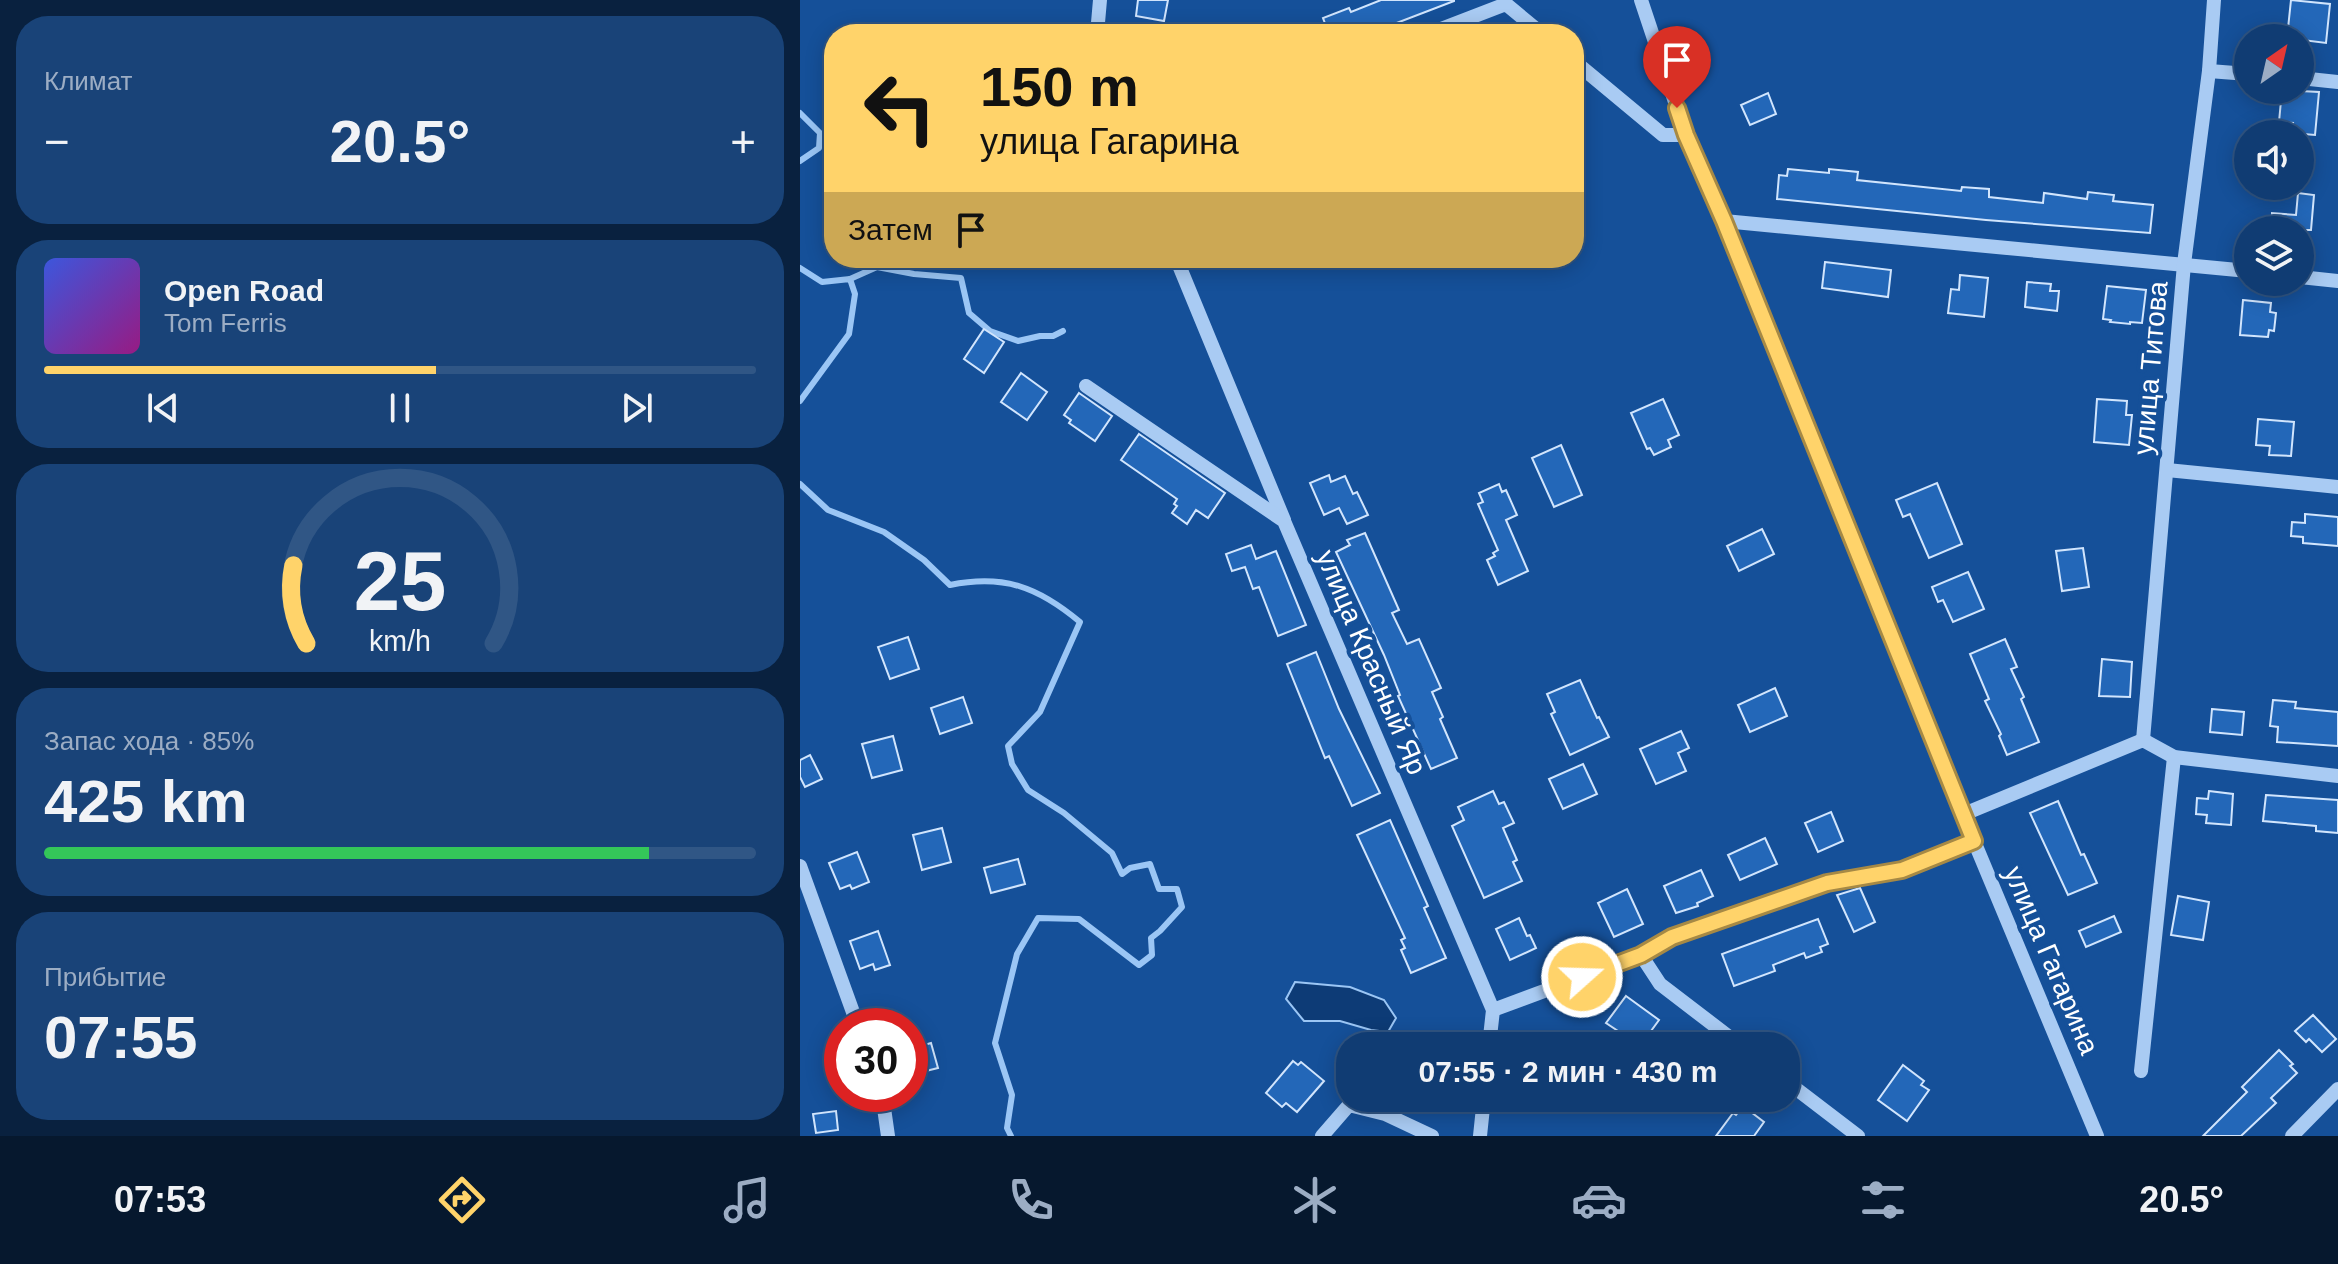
<!DOCTYPE html>
<html lang="ru">
<head>
<meta charset="utf-8">
<style>
  :root { --surface:#103c73; --page:#194378; --text:#f1f3f6; --muted:#9cadc4; --line:#305685; --accent:#ffd36a }
  body { margin:0; font-family:Helvetica,sans-serif; background:var(--page); color:var(--text); height:100vh; display:flex; flex-direction:column; font-size:30px; white-space:nowrap }
  * { box-sizing:border-box; margin:0 }
  p { font-size:26px; color:var(--muted) }
  .icon { flex:none; width:44px; height:44px; fill:none; stroke:currentColor; stroke-width:2; stroke-linecap:round; stroke-linejoin:round }
  .map { position:relative; flex:1; overflow:hidden }
  .side { display:flex; flex-direction:column; gap:16px; padding:16px; background:#09213f; width:800px }
  .side>* { flex:none }
  .hud { position:absolute; left:24px; top:24px; width:760px; height:244px; border-radius:32px; box-shadow:0 4px 20px #0003,0 0 0 2px var(--line); background:#ffd36a; color:#111; overflow:hidden }
  .needle { width:52px; rotate:34deg }
  .fabs { position:absolute; left:1434px; top:24px; display:grid; gap:16px }
  .fabs a { display:grid; place-items:center; width:80px; height:80px; border-radius:50%; background:var(--surface); box-shadow:0 4px 20px #0003,0 0 0 2px var(--line); font-size:40px }
  .speed { position:absolute; left:24px; top:1008px; display:flex; gap:16px; font-size:40px; font-weight:700; text-align:center }
  .speed>* { display:grid; place-content:center; width:104px; height:104px; border-radius:50%; background:var(--surface); box-shadow:0 4px 20px #0003,0 0 0 2px var(--line); line-height:1 }
  .speed .limit { border:12px solid #d22; background:#fff; color:#111 }
  .pin { position:absolute; display:grid; place-items:center; width:68px; height:68px; color:#fff; margin:-82px -34px; border-radius:50% 50% 50% 0; rotate:-45deg; box-shadow:0 0 8px #0007 }
  .pin .icon { rotate:45deg }
  .me { position:absolute; width:88px; margin:-44px; rotate:70deg; stroke-linejoin:round; filter:drop-shadow(0 0 6px #0008) }
  .turn { display:flex; align-items:center; gap:28px; height:168px; padding:0 24px; font-size:36px }
  .turn .icon { width:104px; height:104px; stroke-width:2.5 }
  .turn b { display:block; font-size:56px; line-height:68px }
  .then { display:flex; align-items:center; height:76px; padding:0 24px; background:#0003; gap:16px; font-size:30px }
  .big { font-size:60px; font-weight:700; line-height:1.1 }
  .side .card { flex:1; display:flex; flex-direction:column; justify-content:center; gap:12px; min-width:0; padding:0 28px; border-radius:32px; background:var(--page) }
  .side .dial { align-items:center; gap:0 }
  .dial svg { height:208px; overflow:visible; fill:none; stroke:var(--line); stroke-width:7; stroke-linecap:round; text-anchor:middle }
  .dial text { fill:var(--text); stroke:none }
  .song { display:flex; align-items:center; gap:24px }
  .cover { width:96px; height:96px; border-radius:12px; background:linear-gradient(135deg,hsl(230 70% 55%),hsl(310 70% 35%)) }
  .played { height:8px; border-radius:4px; background:linear-gradient(90deg,var(--accent) 55%,var(--line) 55%) }
  .keys { display:flex; justify-content:space-around; direction:ltr }
  .heat { display:flex; justify-content:space-between; align-items:center; font-size:44px; direction:ltr }
  .charge { height:12px; border-radius:6px; background:linear-gradient(90deg,#34c759 85%,var(--line) 0) }
  .trip { position:absolute; left:536px; top:1032px; width:464px; height:80px; border-radius:32px; background:var(--surface); box-shadow:0 4px 20px #0003,0 0 0 2px var(--line); font-weight:700; line-height:80px; text-align:center }
  .tabs { display:flex; height:128px; justify-content:space-around; align-items:center; background:#06182e; color:var(--muted) }
  .tabs .icon { width:56px; height:56px }
  .tabs .selected { color:var(--accent) }
  .tabs b { font-size:36px; color:var(--text) }
  main { display:flex; flex:1; min-height:0 }
  .map>svg:first-child { display:block }
  .water { fill:#0d3b76; stroke:#9bc6f5; stroke-width:2 }
  .lines { fill:none; stroke-linecap:round; stroke-linejoin:round }
  .stream { stroke:#9bc6f5; stroke-width:6 }
  .building { fill:#2367b8; stroke:#d1e5fd; stroke-width:2 }
  .minor { stroke:#a9cbf3; stroke-width:14 }
  .route-casing { stroke:#a68945; stroke-width:20 }
  .route { stroke:#ffd36a; stroke-width:14 }
  .labels { text-anchor:middle; stroke-width:8; stroke-linejoin:round; paint-order:stroke }
  .street-label { font-size:28px; fill:#fff; stroke:#155099 }
</style>
</head>
<body>
<main>
<section class="side">
<div class="card"><p>Климат</p>
<div class="heat"><a>−</a><b class="big">20.5°</b><a>+</a></div>
</div>
<div class="card">
<div class="song"><i class="cover"></i><div><b>Open Road</b><p>Tom Ferris</p></div></div>
<div class="played"></div>
<div class="keys"><svg class="icon" aria-label="previous" viewBox="0 0 24 24"><path d="M18 5L8 12l10 7zM5 5v14"/></svg><svg class="icon" aria-label="pause" viewBox="0 0 24 24"><path d="M8 5v14M16 5v14"/></svg><svg class="icon" aria-label="next" viewBox="0 0 24 24"><path d="M6 5l10 7-10 7zM19 5v14"/></svg></div>
</div>
<div class="card dial"><svg viewBox="0 0 100 80">
<path d="M14 69A42 42 0 1 1 86 69"/>
<path d="M14 69A42 42 0 0 1 9 39" stroke="#ffd36a"/>
<text x="50" y="56" font-size="32" font-weight="700">25</text>
<text x="50" y="72" font-size="11">km/h</text>
</svg></div>
<div class="card"><p>Запас хода · 85%</p><b class="big">425 km</b><div class="charge"></div></div>
<div class="card"><p>Прибытие</p><b class="big">07:55</b></div>
</section>
<div class="map">
<svg width="1538" height="1136" viewBox="0 0 1538 1136">
  <rect width="100%" height="100%" fill="#155099"/>
  <polygon class="water" points="495,982 550,987 584,1000 596,1018 588,1032 571,1030 540,1021 504,1021 486,999"/>
  <g class="lines">
    <g class="stream">
      <polyline points="0,113 20,133 19,148 0,161"/>
      <polyline points="0,268 22,282 50,279 55,294 49,334 0,401"/>
      <polyline points="50,279 77,267 114,274 161,278 169,313 190,331 218,341 240,336 253,336 263,331"/>
      <path d="M0,484L28,510L84,532L124,560L150,585C204,574 238,587 280,622L240,712L208,746L212,764L228,790L264,813L312,853L322,874L330,868L350,864L359,889H377L382,907L360,931L351,938L352,955L339,965L279,919L238,918L217,954L195,1043L212,1095L207,1128L211,1136"/>
    </g>
  </g>
  <g class="building">
    <polygon points="338,0 368,0 364,21 336,16"/>
    <polygon points="581,0 654,0 654,1 568,34 529,34 523,18 549,8 551,12"/>
    <polygon points="1491,0 1530,4 1526,43 1487,38"/>
    <polygon points="1482,90 1519,92 1515,135 1492,133 1493,123 1479,122"/>
    <polygon points="968,93 976,114 950,125 941,105"/>
    <polygon points="988,169 1029,173 1029,169 1058,172 1057,180 1161,191 1162,187 1189,189 1189,197 1243,203 1244,193 1287,199 1288,192 1314,195 1313,201 1353,205 1350,233 1186,220 977,199 979,175 987,176"/>
    <polygon points="1498,193 1514,195 1511,230 1471,230 1472,213 1496,215"/>
    <polygon points="1025,262 1091,270 1088,297 1022,288"/>
    <polygon points="1160,275 1188,278 1184,317 1148,313 1151,289 1159,290"/>
    <polygon points="1227,282 1251,284 1250,291 1259,291 1257,311 1225,307"/>
    <polygon points="1307,286 1346,290 1342,323 1330,322 1330,324 1310,322 1311,320 1303,319"/>
    <polygon points="1443,300 1471,303 1470,312 1476,313 1474,331 1469,330 1468,337 1440,335"/>
    <polygon points="184,329 204,342 184,373 164,359"/>
    <polygon points="221,373 247,392 227,420 201,402"/>
    <polygon points="279,393 312,416 295,441 269,423 271,420 264,415"/>
    <polygon points="863,399 879,435 868,440 871,447 854,455 850,448 847,449 831,413"/>
    <polygon points="1297,399 1327,401 1326,415 1332,415 1329,445 1294,442"/>
    <polygon points="1458,419 1494,422 1491,456 1469,455 1470,446 1456,445"/>
    <polygon points="339,434 425,493 408,518 396,510 387,524 372,513 377,506 374,504 377,499 321,460"/>
    <polygon points="761,445 782,495 754,507 732,458"/>
    <polygon points="529,475 531,482 545,476 553,494 557,492 568,515 547,524 539,508 524,515 510,483"/>
    <polygon points="1137,483 1162,544 1129,558 1110,514 1103,517 1096,500"/>
    <polygon points="699,484 702,492 706,490 717,515 706,520 728,571 698,585 687,560 695,556 693,553 698,550 678,504 683,502 679,493"/>
    <polygon points="1505,514 1538,517 1538,546 1503,543 1503,537 1491,536 1492,522 1505,523"/>
    <polygon points="962,529 974,554 939,571 927,546"/>
    <polygon points="565,533 599,610 592,613 607,644 619,639 641,688 632,692 643,717 640,719 657,758 631,769 598,696 600,695 584,655 536,552 550,545 547,540"/>
    <polygon points="451,545 456,559 476,551 506,625 478,636 459,587 453,589 445,567 432,571 426,554"/>
    <polygon points="1283,548 1289,587 1262,591 1256,551"/>
    <polygon points="1168,572 1184,609 1153,622 1143,600 1138,602 1132,587"/>
    <polygon points="108,637 119,669 90,679 78,647"/>
    <polygon points="1205,639 1217,667 1211,669 1224,697 1221,699 1239,742 1207,755 1199,736 1201,734 1185,701 1189,699 1170,654"/>
    <polygon points="516,652 539,709 580,793 552,806 529,756 525,758 487,664"/>
    <polygon points="1302,659 1332,662 1330,697 1299,696"/>
    <polygon points="780,680 797,718 799,717 809,737 770,755 751,714 755,712 747,694"/>
    <polygon points="975,688 987,716 950,732 938,705"/>
    <polygon points="163,697 172,723 140,734 131,708"/>
    <polygon points="1473,700 1496,702 1495,708 1538,712 1538,746 1477,742 1478,727 1470,726"/>
    <polygon points="1412,709 1444,712 1442,735 1410,732"/>
    <polygon points="881,731 889,748 878,753 886,771 856,784 840,749"/>
    <polygon points="93,736 102,770 72,778 62,744"/>
    <polygon points="10,755 22,779 5,787 0,777 0,760"/>
    <polygon points="783,764 797,794 763,809 749,779"/>
    <polygon points="693,791 699,804 704,802 714,823 703,828 717,860 713,862 722,881 684,898 652,826 664,820 658,807"/>
    <polygon points="1409,791 1433,794 1431,825 1406,823 1407,815 1396,814 1397,798 1408,799"/>
    <polygon points="1466,795 1538,800 1538,833 1516,831 1516,826 1463,821"/>
    <polygon points="1258,801 1281,855 1284,854 1297,883 1268,895 1230,813"/>
    <polygon points="1031,812 1043,841 1018,852 1005,823"/>
    <polygon points="590,820 628,906 624,908 646,958 611,973 601,950 605,948 601,940 605,938 557,835"/>
    <polygon points="142,828 151,862 122,870 113,835"/>
    <polygon points="965,838 977,864 940,880 928,855"/>
    <polygon points="57,852 69,882 52,889 50,885 40,889 29,863"/>
    <polygon points="218,859 225,884 191,893 184,868"/>
    <polygon points="901,870 913,896 897,903 898,906 876,913 864,886"/>
    <polygon points="1060,888 1075,922 1054,932 1037,895"/>
    <polygon points="827,889 843,924 814,937 798,903"/>
    <polygon points="1378,896 1409,902 1403,940 1371,935"/>
    <polygon points="1314,916 1321,932 1286,947 1279,931"/>
    <polygon points="719,918 727,936 730,935 736,948 710,960 696,929"/>
    <polygon points="1018,919 1028,944 1020,947 1022,952 1006,958 1004,953 973,965 975,971 934,986 922,954"/>
    <polygon points="78,931 90,965 75,970 73,964 60,969 50,941"/>
    <polygon points="826,996 859,1020 840,1046 820,1046 812,1040 818,1031 806,1023"/>
    <polygon points="1513,1015 1536,1039 1522,1052 1509,1039 1506,1042 1495,1031"/>
    <polygon points="131,1043 138,1068 110,1075 110,1049"/>
    <polygon points="1479,1050 1493,1064 1490,1066 1497,1073 1471,1098 1476,1103 1441,1136 1403,1136 1447,1092 1442,1087"/>
    <polygon points="493,1061 498,1065 501,1062 524,1081 497,1112 486,1103 482,1107 466,1093"/>
    <polygon points="1103,1065 1124,1081 1121,1085 1129,1090 1107,1121 1078,1100"/>
    <polygon points="943,1106 964,1122 954,1136 916,1136 933,1113 936,1115"/>
    <polygon points="36,1111 38,1130 16,1133 13,1114"/>
  </g>
  <g class="lines">
    <g class="minor">
      <polyline points="841,0 886,135 924,221 1174,841 1297,1136"/>
      <polyline points="297,34 300,0"/>
      <polyline points="628,34 706,4 742,34"/>
      <polyline points="774,61 863,135 886,135"/>
      <polyline points="1409,71 1448,74"/>
      <polyline points="1500,78 1538,82"/>
      <polyline points="924,221 1448,271"/>
      <polyline points="376,258 484,520"/>
      <polyline points="1500,277 1538,281"/>
      <polyline points="286,386 484,521 693,1010 689,1046"/>
      <polyline points="1367,470 1538,487"/>
      <polyline points="1343,740 1384,264 1409,71 1414,0"/>
      <polyline points="1164,814 1343,740 1374,757 1538,776"/>
      <polyline points="0,866 58,1026"/>
      <polyline points="841,955 860,984 941,1046"/>
      <polyline points="693,1010 841,955 872,937 1027,883 1102,870 1174,841"/>
      <polyline points="1341,1071 1374,757"/>
      <polyline points="986,1081 1058,1136"/>
      <polyline points="82,1094 88,1136"/>
      <polyline points="522,1136 549,1105 585,1114 632,1136"/>
      <polyline points="680,1136 684,1098"/>
      <polyline points="1492,1136 1538,1089"/>
    </g>
  </g>
  <g class="lines">
    <g class="route-casing">
      <polyline id="route" points="782,977 841,955 872,937 1027,883 1102,870 1174,841 924,221 886,135 877,108"/>
    </g>
    <use href="#route" class="route"/>
  </g>
  <g class="labels">
    <g class="street-label">
      <text transform="translate(1350 368) rotate(-85)" y="10">улица Титова</text>
      <text transform="translate(572 662) rotate(67)" y="10">улица Красный Яр</text>
      <text transform="translate(1252 960) rotate(67)" y="10">улица Гагарина</text>
    </g>
  </g>
</svg>
<div class="fabs">
<a><svg class="needle" viewBox="-14 -14 28 28"><path d="M0-13l5 13h-10z" fill="#e53935"/><path d="M0 13l5-13h-10z" fill="#9cadc4"/></svg></a>
<a><svg class="icon" aria-label="sound" viewBox="0 0 24 24"><path d="M4 9h4l5-4v14l-5-4H4zM17 9q2 3 0 6"/></svg></a>
<a><svg class="icon" aria-label="layers" viewBox="0 0 24 24"><path d="M12 4l9 5-9 5-9-5zM3 14l9 5 9-5"/></svg></a>
</div>
<div class="speed"><div class="limit">30</div></div>
<div class="pin" style="left:877px;top:108px;background:#d93025"><svg class="icon" aria-label="arrive" viewBox="0 0 24 24"><path d="M6 21V4h12l-3 4 3 4H6"/></svg></div>
<svg class="me" style="left:782px;top:977px" viewBox="-20 -20 40 40"><circle r="17" fill="#ffd36a" stroke="#fff" stroke-width="3"/><path d="M0-11L8 9 0 5-8 9z" fill="#fff"/></svg>
<div class="trip">07:55 · 2 мин · 430 m</div>
<div class="hud">
<div class="turn"><svg class="icon" aria-label="left" viewBox="0 0 24 24"><path d="M17 20v-9H6M10 6l-5 5 5 5"/></svg><div><b>150 m</b>улица Гагарина</div></div>
<div class="then">Затем<svg class="icon" aria-label="arrive" viewBox="0 0 24 24"><path d="M6 21V4h12l-3 4 3 4H6"/></svg></div>
</div>
</div>
</main>
<nav class="tabs">
<b>07:53</b>
<svg class="icon selected" aria-label="directions" viewBox="0 0 24 24"><path d="M12 3l9 9-9 9-9-9zM9 14v-3h6M13 9l2 2-2 2"/></svg>
<svg class="icon" aria-label="music" viewBox="0 0 24 24"><path d="M9 18V5l10-2v13"/><circle cx="6" cy="18" r="3"/><circle cx="16" cy="16" r="3"/></svg>
<svg class="icon" aria-label="phone" viewBox="0 0 24 24"><path d="M5 4h4l2 5-3 2q2 4 5 5l2-3 5 2v4C11 20 4 13 5 4z"/></svg>
<svg class="icon" aria-label="climate" viewBox="0 0 24 24"><path d="M12 3v18M4 7l16 10M4 17L20 7"/></svg>
<svg class="icon" aria-label="car" viewBox="0 0 24 24"><path d="M5 17H2v-5l4-1 3-4h7l3 4 3 1v5h-3M9 17h6M6 11h13"/><circle cx="7" cy="17" r="2"/><circle cx="17" cy="17" r="2"/></svg>
<svg class="icon" aria-label="filters" viewBox="0 0 24 24"><path d="M4 7h16M4 17h16"/><circle cx="9" cy="7" r="2"/><circle cx="15" cy="17" r="2"/></svg>
<b>20.5°</b>
</nav>
</body>
</html>
